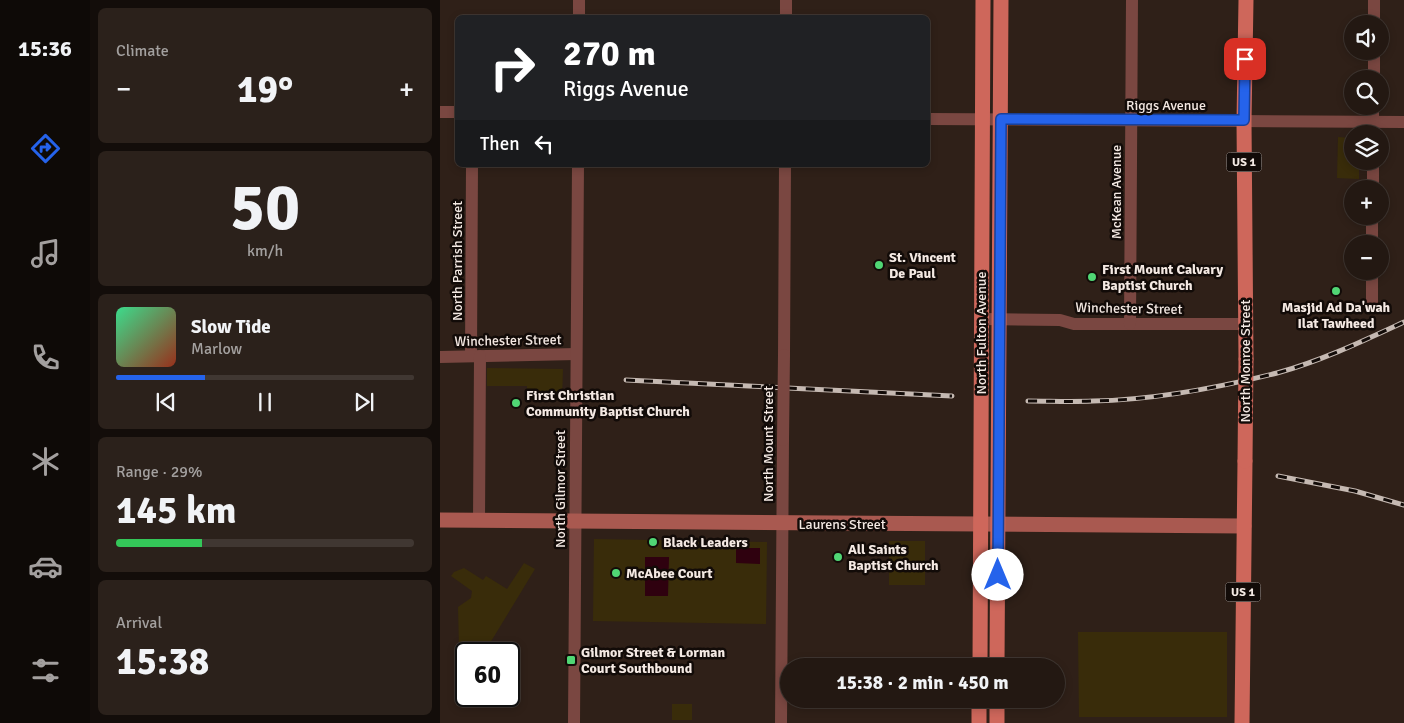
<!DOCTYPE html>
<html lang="en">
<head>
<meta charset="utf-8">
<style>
  :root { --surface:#231812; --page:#2b211b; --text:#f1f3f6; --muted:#a3a09f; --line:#403732; --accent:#2563eb }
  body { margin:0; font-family:Signika,sans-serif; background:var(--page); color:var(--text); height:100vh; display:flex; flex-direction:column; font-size:19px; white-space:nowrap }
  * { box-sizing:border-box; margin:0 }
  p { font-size:16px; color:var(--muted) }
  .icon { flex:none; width:28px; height:28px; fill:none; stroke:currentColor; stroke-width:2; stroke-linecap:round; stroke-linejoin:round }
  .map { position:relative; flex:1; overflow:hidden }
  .panel { display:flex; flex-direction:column; gap:8px; padding:8px; background:#130d0a; width:350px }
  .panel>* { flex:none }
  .hud { position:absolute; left:15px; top:15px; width:475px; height:152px; border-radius:8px; box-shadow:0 2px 8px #0003,0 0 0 1px var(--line); background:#202124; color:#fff; overflow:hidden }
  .fabs { position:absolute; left:904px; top:15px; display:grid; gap:10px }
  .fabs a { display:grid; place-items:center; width:45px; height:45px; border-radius:50%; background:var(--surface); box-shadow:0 2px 8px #0003,0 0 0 1px var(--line); font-size:25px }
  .speed { position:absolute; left:15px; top:642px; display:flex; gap:10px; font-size:25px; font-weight:700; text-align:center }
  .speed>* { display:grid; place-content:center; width:65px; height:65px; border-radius:50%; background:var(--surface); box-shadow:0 2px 8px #0003,0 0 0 1px var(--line); line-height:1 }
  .speed .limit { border:2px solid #111; border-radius:8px; background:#fff; color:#111 }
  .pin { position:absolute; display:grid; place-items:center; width:42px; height:42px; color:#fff; margin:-21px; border-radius:10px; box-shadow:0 2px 8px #0006 }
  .me { position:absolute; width:55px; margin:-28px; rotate:0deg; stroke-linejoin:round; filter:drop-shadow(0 0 4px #0008) }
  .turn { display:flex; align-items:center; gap:18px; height:105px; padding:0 25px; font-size:22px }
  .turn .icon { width:65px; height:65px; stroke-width:2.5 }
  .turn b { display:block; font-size:35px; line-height:42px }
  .then { display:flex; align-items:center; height:48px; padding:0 25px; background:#0003; gap:10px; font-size:19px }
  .big { font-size:38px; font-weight:800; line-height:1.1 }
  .panel .tile { flex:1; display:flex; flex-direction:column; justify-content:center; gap:8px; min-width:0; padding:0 18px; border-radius:8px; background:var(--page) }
  .panel .dial { align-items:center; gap:0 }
  .dial b { font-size:65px; line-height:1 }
  .song { display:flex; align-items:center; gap:15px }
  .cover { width:60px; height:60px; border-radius:8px; background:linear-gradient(135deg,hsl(150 70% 55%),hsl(10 70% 35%)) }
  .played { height:5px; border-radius:2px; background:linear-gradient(90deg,var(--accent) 30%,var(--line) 30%) }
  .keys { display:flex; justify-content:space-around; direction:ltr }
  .heat { display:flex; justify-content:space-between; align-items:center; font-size:28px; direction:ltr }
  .charge { height:8px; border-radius:4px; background:linear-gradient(90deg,#34c759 29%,var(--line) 0) }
  .trip { position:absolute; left:340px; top:658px; width:285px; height:50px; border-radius:25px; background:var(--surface); box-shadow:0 2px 8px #0003,0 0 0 1px var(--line); font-weight:800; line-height:50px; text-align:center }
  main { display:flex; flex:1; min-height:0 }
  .tab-bar { display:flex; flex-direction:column; width:90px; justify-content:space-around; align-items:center; background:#0e0a07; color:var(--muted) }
  .tab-bar .icon { width:35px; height:35px }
  .tab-bar .on { color:var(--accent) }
  .tab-bar b { font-size:22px; color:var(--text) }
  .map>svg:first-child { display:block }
  .green { fill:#392c0a }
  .water { fill:#2f010f }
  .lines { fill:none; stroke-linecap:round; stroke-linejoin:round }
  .street { stroke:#7a4741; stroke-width:12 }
  .secondary { stroke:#a95950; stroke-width:15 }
  .primary { stroke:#ce675b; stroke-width:15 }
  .rail-casing { stroke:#c5b9b2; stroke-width:5 }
  .rail { stroke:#120b08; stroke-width:3; stroke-dasharray:9; stroke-linecap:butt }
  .street-bridge { stroke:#7a4741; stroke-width:12 }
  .primary-bridge { stroke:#ce675b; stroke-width:15 }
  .route-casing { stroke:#184099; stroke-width:12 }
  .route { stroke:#2563eb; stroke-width:9 }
  .poi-dot { fill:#50d674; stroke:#120b08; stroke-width:2 }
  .labels { text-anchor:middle; stroke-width:5; stroke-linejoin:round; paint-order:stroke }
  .shield { fill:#120b08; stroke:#b0a6a1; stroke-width:1 }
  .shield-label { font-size:12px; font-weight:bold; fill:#f4e9e3 }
  .street-label { font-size:14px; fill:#f4e9e3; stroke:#120b08 }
  .poi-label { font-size:14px; font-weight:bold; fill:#f4e9e3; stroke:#120b08; text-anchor:start }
</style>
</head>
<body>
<main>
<nav class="tab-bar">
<b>15:36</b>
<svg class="icon on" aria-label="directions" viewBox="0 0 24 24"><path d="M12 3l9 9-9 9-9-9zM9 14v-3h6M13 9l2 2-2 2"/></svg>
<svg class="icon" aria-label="music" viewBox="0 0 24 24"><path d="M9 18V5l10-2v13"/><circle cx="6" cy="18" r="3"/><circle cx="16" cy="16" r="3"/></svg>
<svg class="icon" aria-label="phone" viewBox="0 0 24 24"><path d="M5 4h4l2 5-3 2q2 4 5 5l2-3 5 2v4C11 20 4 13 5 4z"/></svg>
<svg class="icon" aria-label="climate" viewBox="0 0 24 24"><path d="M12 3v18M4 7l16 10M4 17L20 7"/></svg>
<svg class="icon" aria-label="car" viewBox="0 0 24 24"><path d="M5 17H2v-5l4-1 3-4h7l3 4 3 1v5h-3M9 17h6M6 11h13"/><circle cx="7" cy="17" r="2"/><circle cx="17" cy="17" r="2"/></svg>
<svg class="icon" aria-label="filters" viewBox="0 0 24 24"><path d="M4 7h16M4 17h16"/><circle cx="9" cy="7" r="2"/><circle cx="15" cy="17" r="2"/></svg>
</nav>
<section class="panel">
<div class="tile"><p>Climate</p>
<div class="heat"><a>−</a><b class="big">19°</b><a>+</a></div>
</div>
<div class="tile dial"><b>50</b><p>km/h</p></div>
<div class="tile">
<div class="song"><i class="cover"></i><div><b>Slow Tide</b><p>Marlow</p></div></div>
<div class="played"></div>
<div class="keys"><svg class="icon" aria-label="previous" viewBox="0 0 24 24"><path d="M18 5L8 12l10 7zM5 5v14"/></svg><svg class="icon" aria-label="pause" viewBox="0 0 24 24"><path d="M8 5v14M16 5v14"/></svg><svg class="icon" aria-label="next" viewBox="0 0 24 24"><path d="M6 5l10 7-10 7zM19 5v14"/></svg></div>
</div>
<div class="tile"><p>Range · 29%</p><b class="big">145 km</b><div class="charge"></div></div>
<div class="tile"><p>Arrival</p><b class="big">15:38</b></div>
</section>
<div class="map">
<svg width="964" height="723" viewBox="0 0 964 723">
  <rect width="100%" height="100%" fill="#2f2018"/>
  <g class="green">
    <polygon points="898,137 912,138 912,161 919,161 919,179 897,178"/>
    <polygon points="47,368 123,369 122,400 87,400 87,386 47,386"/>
    <polygon points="154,539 327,542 326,624 153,621"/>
    <rect x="449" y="541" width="36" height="44"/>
    <polygon points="84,563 95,569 47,648 19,647 18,607 31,598 32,591 11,576 14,572 24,568 43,580 46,576 67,589"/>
    <polygon points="638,632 787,632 787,717 639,717"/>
    <rect x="232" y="704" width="20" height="16"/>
  </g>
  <g class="water">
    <polygon points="296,548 320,548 320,564 296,563"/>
    <polygon points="205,557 229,557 228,596 205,596"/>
  </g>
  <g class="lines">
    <g class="street">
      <polyline points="139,18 139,0"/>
      <polyline points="346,18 346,0"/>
      <polyline points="934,24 934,0"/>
      <polyline points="934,79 934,51"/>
      <polyline points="0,112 18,112"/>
      <polyline points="488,119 964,122"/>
      <polyline points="933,134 933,106"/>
      <polyline points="933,189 933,161"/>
      <polyline points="932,244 932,216"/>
      <polyline points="932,305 932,271"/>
      <polyline points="542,319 620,320 634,324 806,324"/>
      <polyline points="690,324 692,0"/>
      <polyline points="344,355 345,165"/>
      <polyline points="31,356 32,165"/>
      <polyline points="0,357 136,354"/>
      <polyline points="39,521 40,356"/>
      <polyline points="134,723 138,165"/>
      <polyline points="341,723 343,440"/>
    </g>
    <polyline class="secondary" points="0,520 804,526"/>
    <g class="primary">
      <polyline points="806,359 804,121 806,0"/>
      <polyline points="540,666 543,0"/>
      <polyline points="557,666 561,0"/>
      <polyline points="539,723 539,699"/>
      <polyline points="557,723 557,699"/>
      <polyline points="802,723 805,461"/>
    </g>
    <g class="rail-casing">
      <g id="rail">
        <polyline points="186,380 512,396"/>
        <path d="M588,401C610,401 631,402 653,401C714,400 777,388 837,373C881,361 923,341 964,322"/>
        <polyline points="838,476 915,491 964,505"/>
      </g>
    </g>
    <use href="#rail" class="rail"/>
    <polyline class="street-bridge" points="343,440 344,355"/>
    <polyline class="primary-bridge" points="805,461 806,359"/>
  </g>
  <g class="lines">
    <g class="route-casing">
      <polyline id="route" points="558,575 561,119 804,120 805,59"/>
    </g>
    <use href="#route" class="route"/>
  </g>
  <g class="poi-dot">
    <circle cx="439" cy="265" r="5"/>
    <circle cx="652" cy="277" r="5"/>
    <circle cx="896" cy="291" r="5"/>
    <circle cx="76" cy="403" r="5"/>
    <circle cx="213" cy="542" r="5"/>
    <circle cx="398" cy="557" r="5"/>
    <circle cx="176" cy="573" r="5"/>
    <rect x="126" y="655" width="10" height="10" rx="2.5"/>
  </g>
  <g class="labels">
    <g class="shield">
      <rect x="786.5" y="152.5" width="35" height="19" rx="4"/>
      <rect x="785.5" y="582.5" width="35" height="19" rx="4"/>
    </g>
    <g class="shield-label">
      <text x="804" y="166">US 1</text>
      <text x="803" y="596">US 1</text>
    </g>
    <g class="street-label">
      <text x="726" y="110">Riggs Avenue</text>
      <text transform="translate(676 192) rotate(-90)" y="5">McKean Avenue</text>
      <text transform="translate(17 261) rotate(-90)" y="5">North Parrish Street</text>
      <text transform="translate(689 308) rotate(1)" y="5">Winchester Street</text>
      <text transform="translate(541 333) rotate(-90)" y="5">North Fulton Avenue</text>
      <text transform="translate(68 340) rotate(-1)" y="5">Winchester Street</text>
      <text transform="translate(805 361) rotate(-90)" y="5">North Monroe Street</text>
      <text transform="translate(328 444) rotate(-90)" y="5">North Mount Street</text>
      <text transform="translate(120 489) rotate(-90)" y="5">North Gilmor Street</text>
      <text x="402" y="529">Laurens Street</text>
    </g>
    <g class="poi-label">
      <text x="449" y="262">St. Vincent<tspan x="449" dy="16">De Paul</tspan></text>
      <text x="662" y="274">First Mount Calvary<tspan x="662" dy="16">Baptist Church</tspan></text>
      <text x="896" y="312" text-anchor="middle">Masjid Ad Da'wah<tspan x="896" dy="16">Ilat Tawheed</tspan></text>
      <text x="86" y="400">First Christian<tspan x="86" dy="16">Community Baptist Church</tspan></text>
      <text x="223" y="547">Black Leaders</text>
      <text x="408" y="554">All Saints<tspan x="408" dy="16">Baptist Church</tspan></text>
      <text x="186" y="578">McAbee Court</text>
      <text x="141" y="657">Gilmor Street &amp; Lorman<tspan x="141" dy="16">Court Southbound</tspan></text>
    </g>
  </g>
</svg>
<div class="fabs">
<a><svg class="icon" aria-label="sound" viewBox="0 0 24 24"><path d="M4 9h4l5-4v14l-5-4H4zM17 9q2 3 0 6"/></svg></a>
<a><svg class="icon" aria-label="search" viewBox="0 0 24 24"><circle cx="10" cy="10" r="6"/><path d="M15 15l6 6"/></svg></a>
<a><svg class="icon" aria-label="layers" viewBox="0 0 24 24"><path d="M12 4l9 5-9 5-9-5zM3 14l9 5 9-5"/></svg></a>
<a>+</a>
<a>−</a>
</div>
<div class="speed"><div class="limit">60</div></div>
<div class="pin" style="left:805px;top:59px;background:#d93025"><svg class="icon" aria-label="arrive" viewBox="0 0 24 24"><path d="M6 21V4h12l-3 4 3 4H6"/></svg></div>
<svg class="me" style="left:558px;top:575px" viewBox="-20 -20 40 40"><circle r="19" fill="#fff"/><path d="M0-13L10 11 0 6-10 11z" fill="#2563eb"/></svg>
<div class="trip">15:38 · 2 min · 450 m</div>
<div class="hud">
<div class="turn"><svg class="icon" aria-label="right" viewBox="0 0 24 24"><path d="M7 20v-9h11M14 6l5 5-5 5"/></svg><div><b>270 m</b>Riggs Avenue</div></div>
<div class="then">Then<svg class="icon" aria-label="left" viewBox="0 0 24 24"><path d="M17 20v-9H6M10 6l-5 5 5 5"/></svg></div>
</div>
</div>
</main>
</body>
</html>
